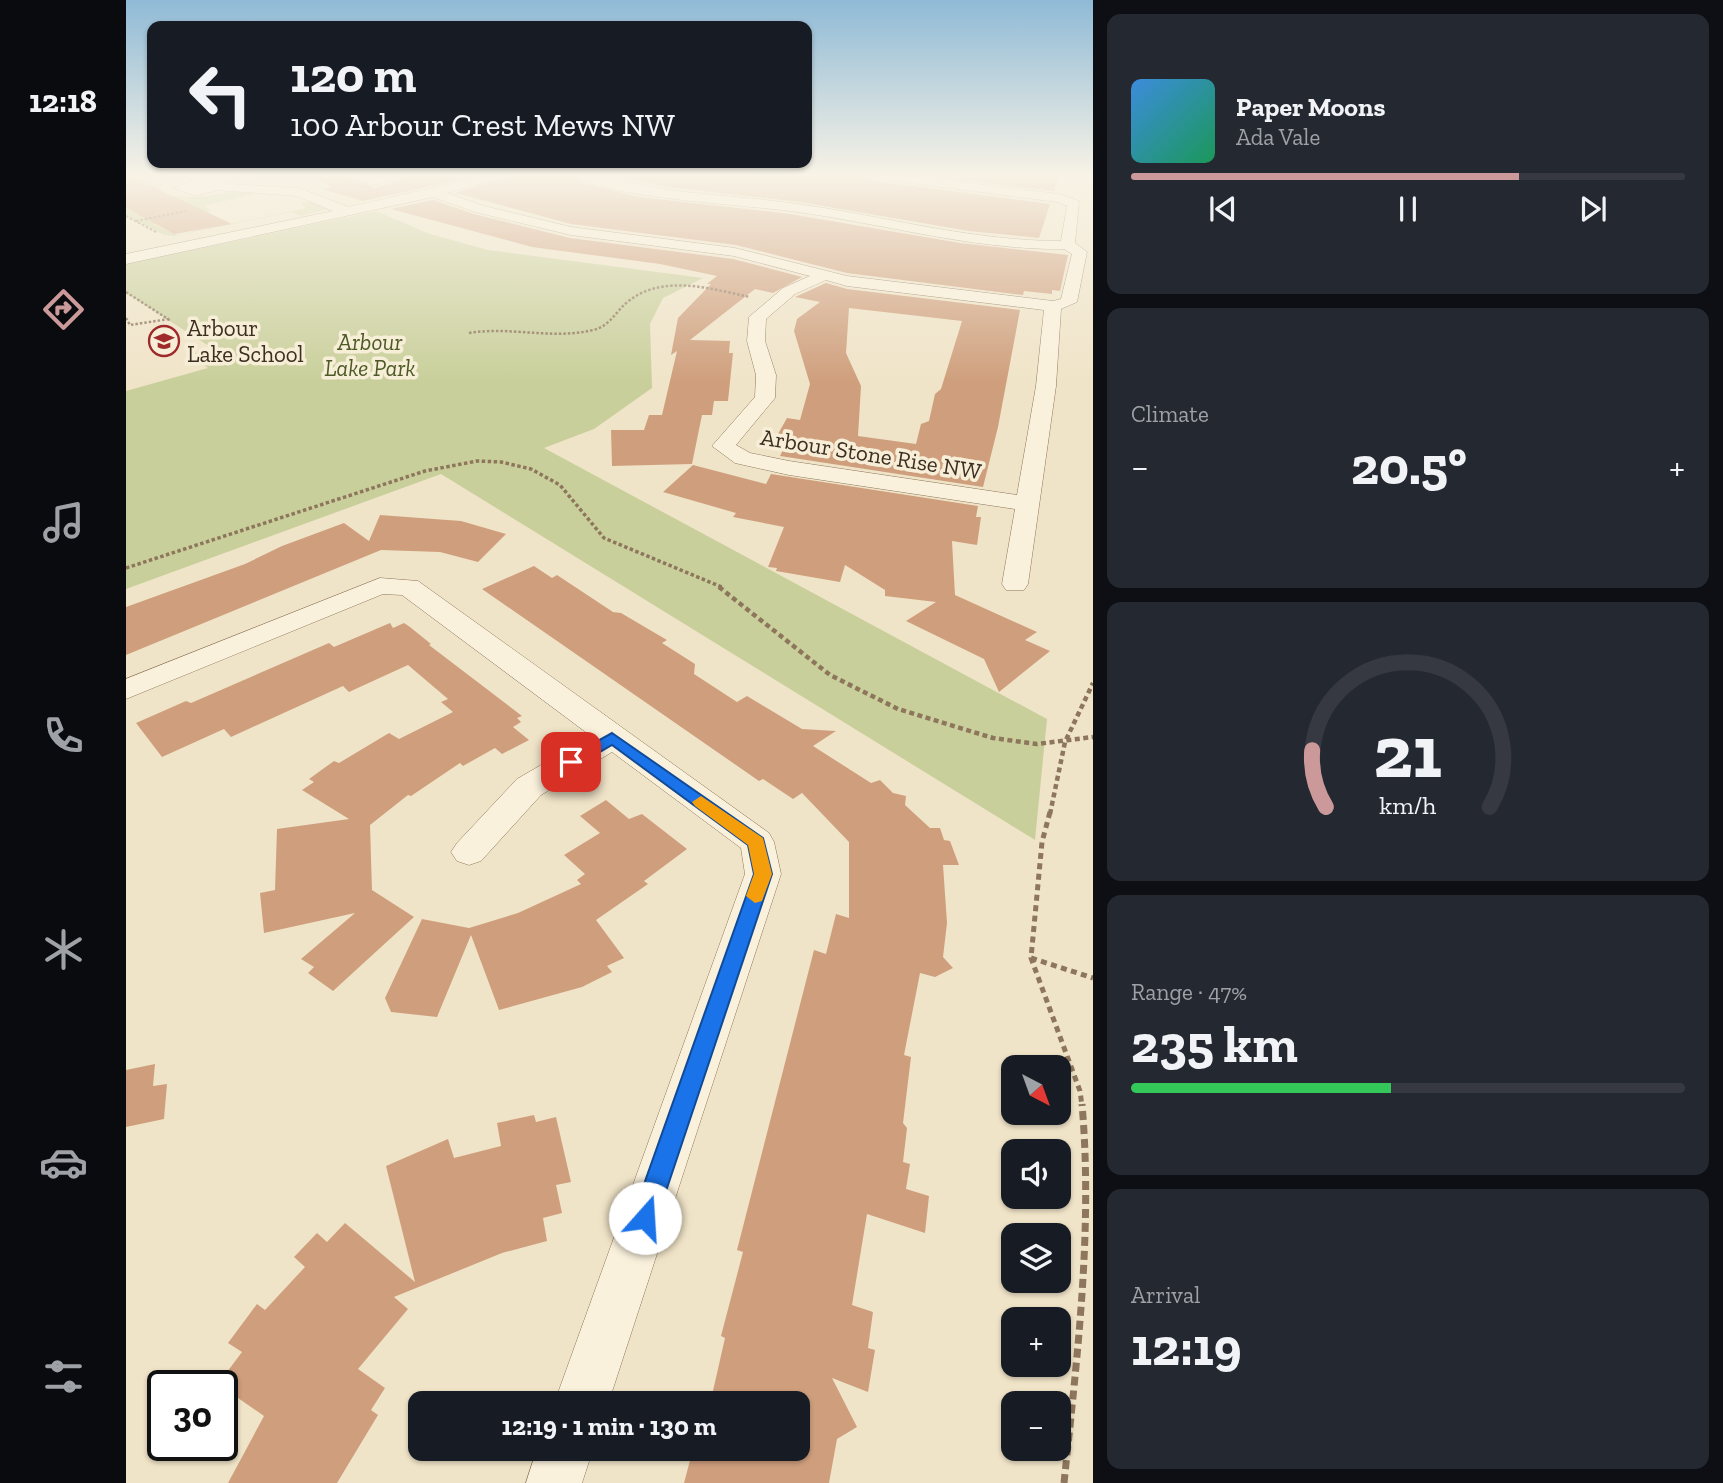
<!DOCTYPE html>
<html lang="en">
<head>
<meta charset="utf-8">
<style>
  :root { --surface:#171b24; --page:#242831; --text:#f1f3f6; --muted:#9ea1a6; --line:#363941; --accent:#cc999b }
  body { margin:0; font-family:"Zilla Slab",serif; background:var(--page); color:var(--text); height:100vh; display:flex; flex-direction:column; font-size:26px; white-space:nowrap }
  * { box-sizing:border-box; margin:0 }
  p { font-size:23px; color:var(--muted) }
  .icon { flex:none; width:38px; height:38px; fill:none; stroke:currentColor; stroke-width:2; stroke-linecap:round; stroke-linejoin:round }
  .map { position:relative; flex:1; overflow:hidden }
  .panel { display:flex; flex-direction:column; gap:14px; padding:14px; background:#0d0f14; width:630px }
  .panel>* { flex:none }
  .top-card { position:absolute; left:21px; top:21px; width:665px; height:147px; border-radius:14px; box-shadow:0 2px 5px #0004; background:#171b24; color:var(--text); overflow:hidden }
  .needle { width:46px; rotate:139deg }
  .tools { position:absolute; left:875px; top:1055px; display:grid; gap:14px }
  .tools a { display:grid; place-items:center; width:70px; height:70px; border-radius:14px; background:var(--surface); box-shadow:0 2px 5px #0004; font-size:35px }
  .speed { position:absolute; left:21px; top:1370px; display:flex; gap:14px; font-size:35px; font-weight:700; text-align:center }
  .speed>* { display:grid; place-content:center; width:91px; height:91px; border-radius:50%; background:var(--surface); box-shadow:0 2px 5px #0004; line-height:1 }
  .speed .limit { border:4px solid #111; border-radius:10px; background:#fff; color:#111 }
  .pin { position:absolute; display:grid; place-items:center; width:60px; height:60px; color:#fff; margin:-30px; border-radius:14px; box-shadow:0 4px 10px #0006 }
  .me { position:absolute; width:77px; margin:-38px; rotate:19deg; stroke-linejoin:round; filter:drop-shadow(0 0 5px #0008) }
  .turn { display:flex; align-items:center; gap:24px; height:147px; padding:0 28px; font-size:32px }
  .turn .icon { width:91px; height:91px; stroke-width:2.5 }
  .turn b { display:block; font-size:49px; line-height:60px }
  .big { font-size:52px; font-weight:800; line-height:1.1 }
  .panel .tile { flex:1; display:flex; flex-direction:column; justify-content:center; gap:10px; min-width:0; padding:0 24px; border-radius:14px; background:var(--page) }
  .panel .dial { align-items:center; gap:0 }
  .dial svg { height:182px; overflow:visible; fill:none; stroke:var(--line); stroke-width:7; stroke-linecap:round; text-anchor:middle }
  .dial text { fill:var(--text); stroke:none }
  .song { display:flex; align-items:center; gap:21px }
  .cover { width:84px; height:84px; border-radius:10px; background:linear-gradient(135deg,hsl(210 70% 55%),hsl(150 70% 35%)) }
  .played { height:7px; border-radius:4px; background:linear-gradient(90deg,var(--accent) 70%,var(--line) 70%) }
  .keys { display:flex; justify-content:space-around; direction:ltr }
  .heat { display:flex; justify-content:space-between; align-items:center; font-size:38px; direction:ltr }
  .charge { height:10px; border-radius:5px; background:linear-gradient(90deg,#34c759 47%,var(--line) 0) }
  .trip { position:absolute; left:282px; top:1391px; width:402px; height:70px; border-radius:14px; background:var(--surface); box-shadow:0 2px 5px #0004; font-weight:800; line-height:70px; text-align:center }
  main { display:flex; flex:1; min-height:0 }
  .tabs { display:flex; flex-direction:column; width:126px; justify-content:space-around; align-items:center; background:#090b0e; color:var(--muted) }
  .tabs .icon { width:49px; height:49px }
  .tabs .active { color:var(--accent) }
  .tabs b { font-size:32px; color:var(--text) }
  .map>svg:first-child { display:block }
  .green { fill:#c9cf9b }
  .building { fill:#cf9f7d; fill-rule:evenodd }
  .lines { fill:none; stroke-linecap:round; stroke-linejoin:round }
  .minor-casing { stroke:#8d765c; stroke-width:1 }
  .path-far5 { stroke:#8d765c; stroke-width:2; stroke-dasharray:2.5 2; stroke-linecap:butt }
  .path-far4 { stroke:#8d765c; stroke-width:2.5; stroke-dasharray:2.5 2; stroke-linecap:butt }
  .path-far3 { stroke:#8d765c; stroke-width:3.5; stroke-dasharray:3.5 2.5; stroke-linecap:butt }
  .path-far2 { stroke:#8d765c; stroke-width:4.5; stroke-dasharray:5 3.5; stroke-linecap:butt }
  .path-far1 { stroke:#8d765c; stroke-width:5; stroke-dasharray:6 4.5; stroke-linecap:butt }
  .path { stroke:#8d765c; stroke-width:7; stroke-dasharray:9 5; stroke-linecap:butt }
  .minor { fill:#faf1dc; fill-rule:evenodd }
  .route { fill:#1a73e8; stroke:#114b97; stroke-width:2 }
  .slow { fill:#f59e0b }
  .labels { text-anchor:middle; stroke-width:7; stroke-linejoin:round; paint-order:stroke }
  .far-poi-label { font-size:23px; fill:#3d2e20; stroke:#f7eed8; text-anchor:start }
  .far-park-label { font-size:23px; font-style:italic; fill:#4d5a26; stroke:#f7eed8 }
  .far-street-label { font-size:23px; fill:#3d2e20; stroke:#f7eed8 }
</style>
</head>
<body>
<main>
<nav class="tabs">
<b>12:18</b>
<svg class="icon active" aria-label="directions" viewBox="0 0 24 24"><path d="M12 3l9 9-9 9-9-9zM9 14v-3h6M13 9l2 2-2 2"/></svg>
<svg class="icon" aria-label="music" viewBox="0 0 24 24"><path d="M9 18V5l10-2v13"/><circle cx="6" cy="18" r="3"/><circle cx="16" cy="16" r="3"/></svg>
<svg class="icon" aria-label="phone" viewBox="0 0 24 24"><path d="M5 4h4l2 5-3 2q2 4 5 5l2-3 5 2v4C11 20 4 13 5 4z"/></svg>
<svg class="icon" aria-label="climate" viewBox="0 0 24 24"><path d="M12 3v18M4 7l16 10M4 17L20 7"/></svg>
<svg class="icon" aria-label="car" viewBox="0 0 24 24"><path d="M5 17H2v-5l4-1 3-4h7l3 4 3 1v5h-3M9 17h6M6 11h13"/><circle cx="7" cy="17" r="2"/><circle cx="17" cy="17" r="2"/></svg>
<svg class="icon" aria-label="filters" viewBox="0 0 24 24"><path d="M4 7h16M4 17h16"/><circle cx="9" cy="7" r="2"/><circle cx="15" cy="17" r="2"/></svg>
</nav>
<div class="map">
<svg width="967" height="1483" viewBox="0 0 967 1483">
  <rect width="100%" height="100%" fill="#f0e4c8"/>
  <g class="green">
    <path d="M0,174L35,178L59,174L132,175L126,186L106,185L118,183C96,163 59,184 34,182L32,184H37L31,190L11,179L0,180Z"/>
    <polygon points="96,190 131,193 78,206 85,211 27,224 51,235 180,208 175,203 185,201 202,209 175,216 165,212 48,236 38,235 0,216 0,209 13,215 65,205 44,196 72,197 104,192"/>
    <polygon points="250,211 304,234 362,250 577,278 537,298 524,324 526,388 468,429 418,448 921,719 909,840 315,474 0,589 0,391 82,368 64,355 86,348 0,293 0,264"/>
  </g>
  <g class="building">
    <polygon points="0,174 106,224 48,234 0,208"/>
    <polygon points="178,174 216,174 249,188 294,174 359,174 237,201 196,189 207,187"/>
    <polygon points="391,174 442,174 459,184 514,197 664,214 834,243 942,255 934,291 926,290 926,294 898,291 897,295 721,273 610,245 445,224 330,193"/>
    <polygon points="477,174 739,174 747,181 924,204 913,238 904,237 843,231 674,202 543,187"/>
    <polygon points="786,174 933,174 928,191"/>
    <polygon points="307,200 348,214 444,238 607,259 676,277 647,293 629,289 564,340 604,341 603,353 607,353 602,401 588,401 586,415 576,415 566,464 486,466 485,430 518,430 523,415 536,415 551,351 545,355 552,318 585,284 581,284 591,276 534,264 406,247 265,209"/>
    <path d="M700,283L721,289L894,310L872,427L857,487L654,456L661,442L652,434L661,418L674,420L684,384L668,331L671,319L694,302L669,297ZM723,308L836,321L815,389L809,394L803,421L795,424L790,444L732,436L735,386L720,353Z"/>
    <polygon points="567,465 640,484 645,474 852,506 850,517 855,517 851,545 826,541 829,595 911,632 899,640 924,651 873,692 858,659 780,621 810,602 759,596 759,590 719,565 714,582 650,571 651,568 642,567 658,527 607,517 610,513 537,492"/>
    <polygon points="254,515 335,521 380,534 352,562 314,552 255,550 0,655 0,607 119,564 156,546 218,523 243,541"/>
    <polygon points="408,566 426,578 431,575 487,612 495,613 541,640 536,643 569,664 568,674 611,702 621,696 676,729 710,731 687,746 745,783 754,780 767,793 780,796 779,805 804,828 814,828 818,840 824,841 833,865 817,865 821,923 817,957 827,968 809,977 794,973 778,1055 785,1057 777,1123 781,1128 777,1162 784,1164 780,1189 803,1196 799,1233 741,1214 726,1305 747,1312 742,1348 749,1350 742,1392 706,1378 731,1427 711,1439 703,1483 558,1483 567,1449 672,1449 672,1404 584,1404 599,1338 595,1336 617,1252 611,1250 688,950 700,954 710,914 723,918 723,842 676,793 667,799 637,779 633,781 356,589"/>
    <polygon points="264,623 267,628 278,623 284,627 305,644 303,645 396,716 391,718 395,722 387,727 403,740 376,754 369,748 337,766 334,763 285,796 282,795 244,825 246,890 288,917 207,991 182,973 188,967 175,959 229,913 138,933 134,893 149,890 151,829 223,819 176,790 188,782 183,779 208,761 213,763 263,733 273,739 327,712 315,702 322,699 282,665 223,692 217,686 105,737 98,729 36,757 10,723 60,701 65,703 203,643 208,647"/>
    <polygon points="480,800 503,819 516,814 561,849 518,881 522,884 470,920 498,958 481,966 486,972 456,987 373,1010 345,935 311,1017 265,1012 259,998 296,919 343,928 392,913 455,884 451,880 459,874 438,855 474,833 454,816"/>
    <polygon points="29,1064 27,1086 41,1084 38,1119 0,1127 0,1070"/>
    <polygon points="408,1115 410,1122 430,1117 445,1182 430,1185 436,1213 417,1218 421,1241 376,1253 268,1297 282,1309 232,1369 259,1388 245,1410 252,1415 211,1483 102,1483 138,1416 92,1384 116,1352 102,1343 131,1304 139,1310 179,1267 168,1257 191,1233 201,1242 219,1223 289,1282 260,1166 322,1139 328,1158 375,1146 371,1123"/>
  </g>
  <g class="lines">
    <g class="minor-casing">
      <g id="minor">
        <polygon points="22,174 35,174 29,178"/>
        <polygon points="219,174 248,177 291,174 248,185"/>
        <path d="M369,174H388L321,193L358,206L445,227L609,248L721,276L927,301L935,299L946,254L938,249C845,250 756,223 664,211C620,205 472,197 444,174C475,171 511,186 543,190C593,196 643,199 692,207C773,220 852,241 935,241L941,206L931,202L747,178L741,174H768L933,194L953,201L949,243L961,252L951,302L935,309L930,386L902,584L898,590H880L876,584L889,509L663,475L609,463L586,446L629,397L630,375L621,341L623,317L657,288L684,276L608,256L445,235L349,212L307,197L0,264V254L207,211L171,196L91,190L70,196L47,188L77,177L98,179L101,184L173,188L222,207ZM700,280L721,286L918,310L910,386L891,495L663,461L624,453L610,445L649,398L650,375L639,341L640,319L669,294Z"/>
        <polygon points="254,578 292,581 643,833 648,842 655,874 482,1404 428,1404 619,874 615,848 486,752 415,795 355,861 343,865 331,861 325,852 331,843 391,779 465,736 276,595 257,594 0,699 0,679"/>
        <polygon points="411,1449 467,1449 456,1483 400,1483"/>
      </g>
    </g>
    <g class="path-far5">
      <polyline points="0,216 30,232"/>
      <polyline points="10,221 60,211"/>
    </g>
    <g class="path-far4">
      <polyline points="0,292 45,321"/>
      <polyline points="0,318 4,325 43,319"/>
      <path d="M343,333C384,326 426,340 467,330C485,326 490,310 504,300C539,274 585,289 624,297"/>
    </g>
    <polyline class="path-far3" points="0,568 299,471 351,461 375,462 405,469 434,485 478,538 598,588"/>
    <g class="path-far2">
      <polyline points="593,587 704,675 772,709 867,738 911,744 967,737"/>
      <polyline points="924,814 939,742 967,683"/>
    </g>
    <g class="path-far1">
      <polyline points="924,812 916,842 905,958 954,1091 956,1106"/>
      <polyline points="905,958 967,978"/>
    </g>
    <path class="path" d="M938,1483C951,1357 967,1231 956,1104"/>
    <use href="#minor" class="minor"/>
  </g>
  <linearGradient id="sky" x2="0" y2="1"><stop stop-color="#8fbad6"/><stop offset="0.46" stop-color="#f8f3e6"/><stop offset="1" stop-color="#f8f3e6" stop-opacity="0"/></linearGradient>
  <rect width="967" height="381" fill="url(#sky)"/>
  <polygon class="route" points="486,733 637,838 646,874 531,1218 527,1227 519,1230 510,1227 506,1218 628,874 622,845 486,745 450,766 439,766 439,759"/>
  <polygon class="slow" points="575,796 637,838 646,874 636,901 629,903 620,896 628,874 622,845 569,806 566,802"/>
  <defs>
    <g id="school-ring" transform="scale(1.575)"><circle r="9.5" fill="#f7eed8" stroke="#9e2a2b" stroke-width="1.5"/><path d="M0-5L7-2L0 1L-7-2ZM-4 1L0 2.5L4 1V4Q0 6-4 4Z" fill="#9e2a2b"/></g>
  </defs>
  <g fill-rule="evenodd">
    <use href="#school-ring" x="38" y="341"/>
  </g>
  <g class="labels">
    <g class="far-poi-label">
      <text x="61" y="336">Arbour<tspan x="61" dy="26">Lake School</tspan></text>
    </g>
    <g class="far-park-label">
      <text x="244" y="350">Arbour<tspan x="244" dy="26">Lake Park</tspan></text>
    </g>
    <g class="far-street-label">
      <text transform="translate(745 454) rotate(9)" y="8">Arbour Stone Rise NW</text>
    </g>
  </g>
</svg>
<div class="tools">
<a><svg class="needle" viewBox="-14 -14 28 28"><path d="M0-13l5 13h-10z" fill="#e53935"/><path d="M0 13l5-13h-10z" fill="#9ea1a6"/></svg></a>
<a><svg class="icon" aria-label="sound" viewBox="0 0 24 24"><path d="M4 9h4l5-4v14l-5-4H4zM17 9q2 3 0 6"/></svg></a>
<a><svg class="icon" aria-label="layers" viewBox="0 0 24 24"><path d="M12 4l9 5-9 5-9-5zM3 14l9 5 9-5"/></svg></a>
<a>+</a>
<a>−</a>
</div>
<div class="speed"><div class="limit">30</div></div>
<div class="pin" style="left:445px;top:762px;background:#d93025"><svg class="icon" aria-label="arrive" viewBox="0 0 24 24"><path d="M6 21V4h12l-3 4 3 4H6"/></svg></div>
<svg class="me" style="left:519px;top:1218px" viewBox="-20 -20 40 40"><circle r="19" fill="#fff"/><path d="M0-13L10 11 0 6-10 11z" fill="#1a73e8"/></svg>
<div class="trip">12:19 · 1 min · 130 m</div>
<div class="top-card">
<div class="turn"><svg class="icon" aria-label="left" viewBox="0 0 24 24"><path d="M17 20v-9H6M10 6l-5 5 5 5"/></svg><div><b>120 m</b>100 Arbour Crest Mews NW</div></div>
</div>
</div>
<section class="panel">
<div class="tile">
<div class="song"><i class="cover"></i><div><b>Paper Moons</b><p>Ada Vale</p></div></div>
<div class="played"></div>
<div class="keys"><svg class="icon" aria-label="previous" viewBox="0 0 24 24"><path d="M18 5L8 12l10 7zM5 5v14"/></svg><svg class="icon" aria-label="pause" viewBox="0 0 24 24"><path d="M8 5v14M16 5v14"/></svg><svg class="icon" aria-label="next" viewBox="0 0 24 24"><path d="M6 5l10 7-10 7zM19 5v14"/></svg></div>
</div>
<div class="tile"><p>Climate</p>
<div class="heat"><a>−</a><b class="big">20.5°</b><a>+</a></div>
</div>
<div class="tile dial"><svg viewBox="0 0 100 80">
<path d="M14 69A42 42 0 1 1 86 69"/>
<path d="M14 69A42 42 0 0 1 8 44" stroke="#cc999b"/>
<text x="50" y="56" font-size="32" font-weight="700">21</text>
<text x="50" y="72" font-size="11">km/h</text>
</svg></div>
<div class="tile"><p>Range · 47%</p><b class="big">235 km</b><div class="charge"></div></div>
<div class="tile"><p>Arrival</p><b class="big">12:19</b></div>
</section>
</main>
</body>
</html>
